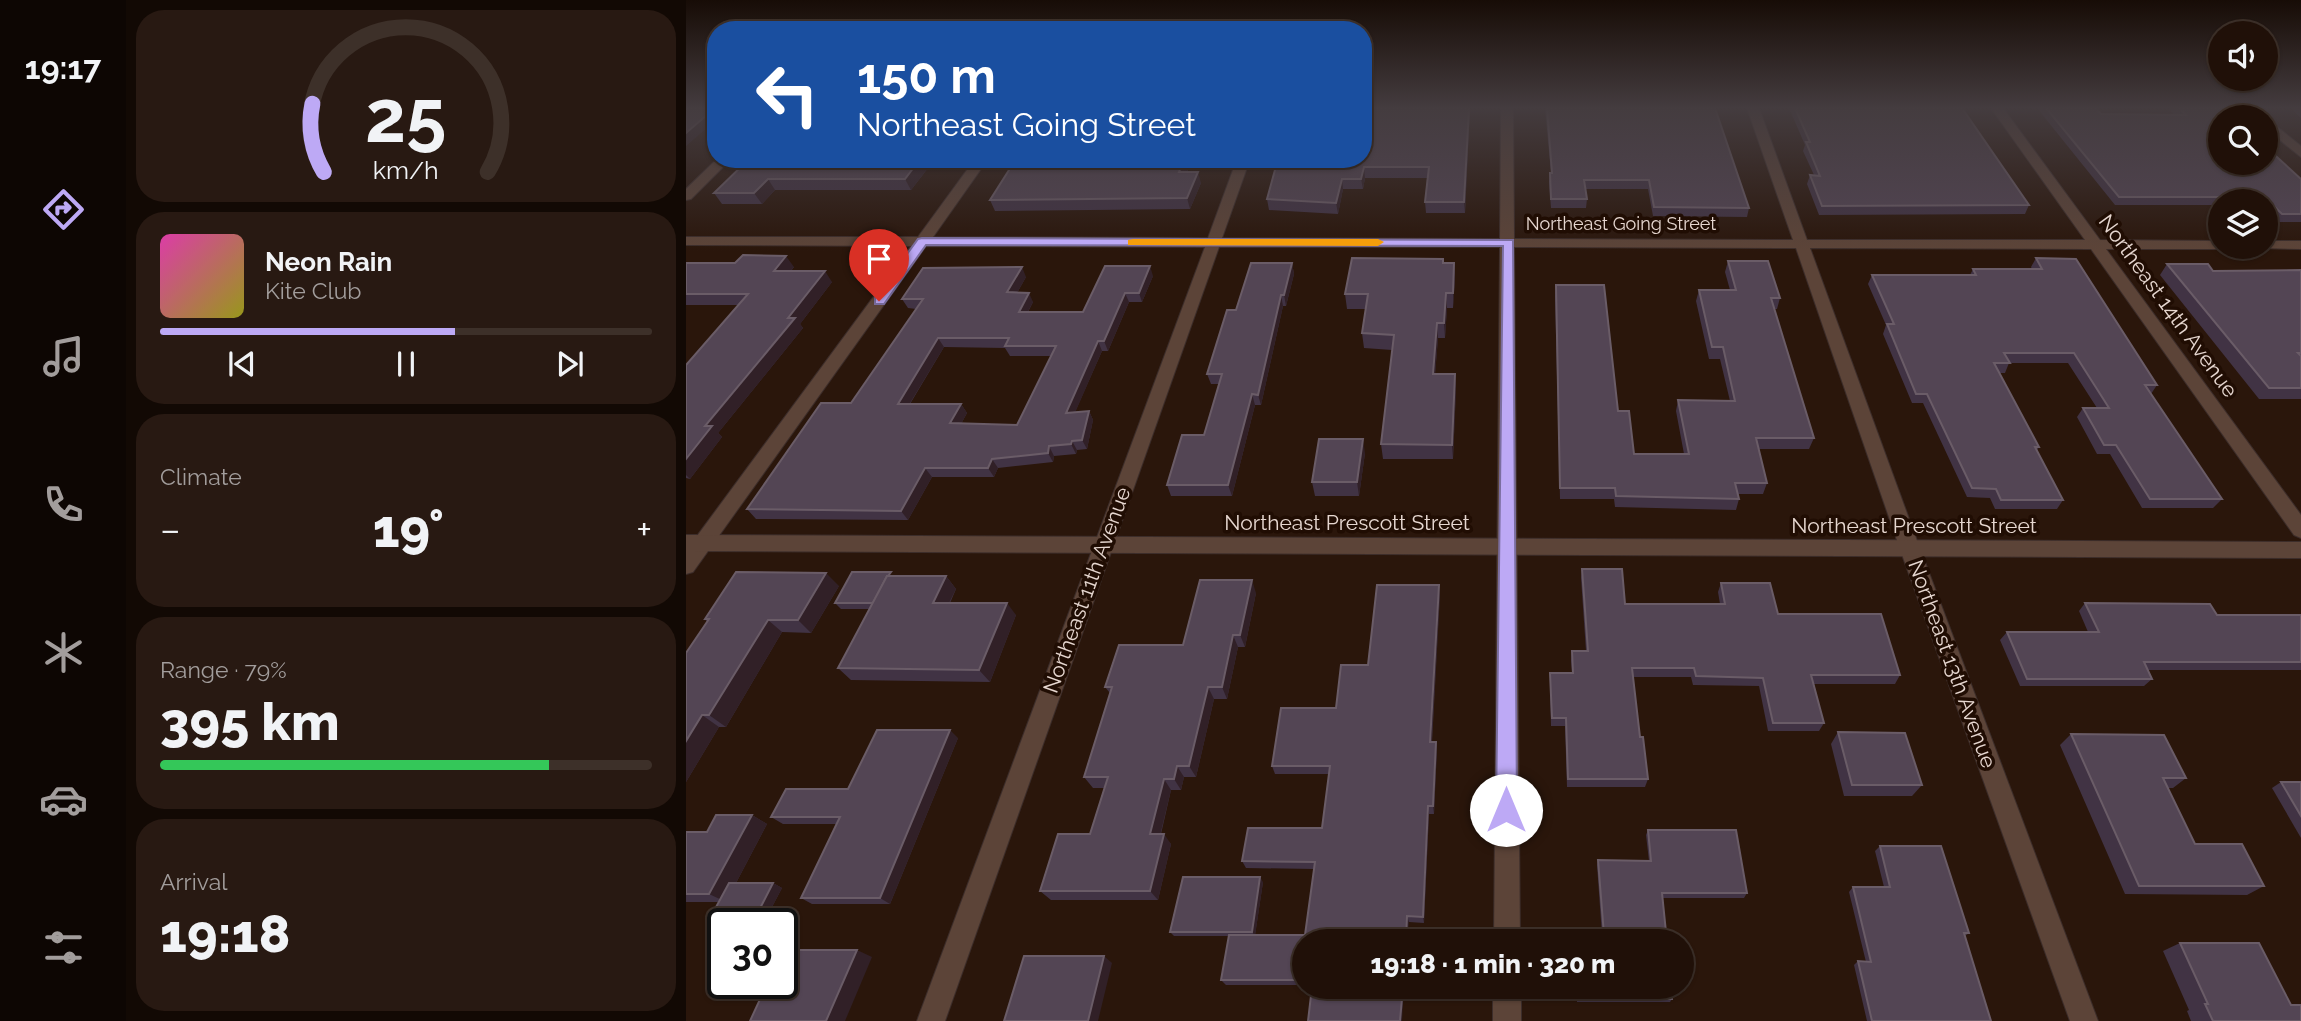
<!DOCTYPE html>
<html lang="en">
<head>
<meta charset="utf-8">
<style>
  :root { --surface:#201008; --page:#281912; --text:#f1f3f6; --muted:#a29d9c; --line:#3d3029; --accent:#bda9f5 }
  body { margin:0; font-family:Raleway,sans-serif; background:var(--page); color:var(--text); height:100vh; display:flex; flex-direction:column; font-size:26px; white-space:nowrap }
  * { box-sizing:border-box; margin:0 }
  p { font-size:23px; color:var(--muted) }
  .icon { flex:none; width:38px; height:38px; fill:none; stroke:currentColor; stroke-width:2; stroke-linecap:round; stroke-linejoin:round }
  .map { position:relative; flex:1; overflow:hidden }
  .side { display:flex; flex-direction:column; gap:10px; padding:10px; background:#120904; width:560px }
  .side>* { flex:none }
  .hud { position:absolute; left:21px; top:21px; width:665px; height:147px; border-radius:28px; box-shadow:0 2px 5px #0004,0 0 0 2px var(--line); background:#1a4fa0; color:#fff; overflow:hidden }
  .buttons { position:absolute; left:1522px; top:21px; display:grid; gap:14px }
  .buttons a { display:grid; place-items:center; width:70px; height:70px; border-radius:50%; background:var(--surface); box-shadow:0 2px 5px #0004,0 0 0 2px var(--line); font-size:35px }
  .speed { position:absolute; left:21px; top:908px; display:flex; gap:14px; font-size:35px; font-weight:700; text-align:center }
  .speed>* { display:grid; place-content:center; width:91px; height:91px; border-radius:50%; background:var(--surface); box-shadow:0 2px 5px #0004,0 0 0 2px var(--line); line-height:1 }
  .speed .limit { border:4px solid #111; border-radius:10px; background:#fff; color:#111 }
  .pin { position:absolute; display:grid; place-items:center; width:60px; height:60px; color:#fff; margin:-72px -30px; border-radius:50% 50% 50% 0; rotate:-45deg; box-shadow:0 0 7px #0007 }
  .pin .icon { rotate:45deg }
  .me { position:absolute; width:77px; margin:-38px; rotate:0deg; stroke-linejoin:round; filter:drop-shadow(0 0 5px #0008) }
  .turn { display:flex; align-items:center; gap:24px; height:147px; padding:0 35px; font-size:32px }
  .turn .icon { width:91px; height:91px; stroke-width:2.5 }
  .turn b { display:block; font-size:49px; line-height:60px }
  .big { font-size:52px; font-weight:800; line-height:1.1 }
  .side .widget { flex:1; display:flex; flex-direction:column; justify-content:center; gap:10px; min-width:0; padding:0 24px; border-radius:28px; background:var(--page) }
  .side .dial { align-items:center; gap:0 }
  .dial svg { height:182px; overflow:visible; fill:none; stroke:var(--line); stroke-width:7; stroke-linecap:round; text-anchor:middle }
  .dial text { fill:var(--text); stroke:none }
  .song { display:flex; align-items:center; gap:21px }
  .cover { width:84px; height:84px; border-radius:10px; background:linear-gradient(135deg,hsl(320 70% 55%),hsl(60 70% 35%)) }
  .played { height:7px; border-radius:4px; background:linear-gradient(90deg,var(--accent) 60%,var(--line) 60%) }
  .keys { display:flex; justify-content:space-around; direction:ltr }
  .heat { display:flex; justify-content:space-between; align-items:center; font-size:38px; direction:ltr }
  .charge { height:10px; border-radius:5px; background:linear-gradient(90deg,#34c759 79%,var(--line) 0) }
  .trip { position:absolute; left:606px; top:929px; width:402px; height:70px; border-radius:35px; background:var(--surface); box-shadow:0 2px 5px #0004,0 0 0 2px var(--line); font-weight:800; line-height:70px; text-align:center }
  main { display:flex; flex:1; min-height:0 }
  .tab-bar { display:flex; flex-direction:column; width:126px; justify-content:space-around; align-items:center; background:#0d0603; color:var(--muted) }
  .tab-bar .icon { width:49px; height:49px }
  .tab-bar .active { color:var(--accent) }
  .tab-bar b { font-size:32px; color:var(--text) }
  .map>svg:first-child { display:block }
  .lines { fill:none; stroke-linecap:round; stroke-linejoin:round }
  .minor-casing { stroke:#3c2d2a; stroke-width:2 }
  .tertiary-casing { stroke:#3c2d2a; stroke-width:2 }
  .minor { fill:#5c4438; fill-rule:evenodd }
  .tertiary { fill:#5c4438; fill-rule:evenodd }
  .wall { fill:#413344; fill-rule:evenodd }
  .shaded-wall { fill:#312027 }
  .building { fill:#534554; stroke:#6a5c67; stroke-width:2; fill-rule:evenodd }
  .route { fill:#bda9f5; stroke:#7b6e9f; stroke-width:2 }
  .slow { fill:#f59e0b }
  .labels { text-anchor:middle; stroke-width:7; stroke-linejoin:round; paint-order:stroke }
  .far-street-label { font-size:18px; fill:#e6d7d0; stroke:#200d03 }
  .street-label { font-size:21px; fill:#e6d7d0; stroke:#200d03 }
</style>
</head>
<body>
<main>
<nav class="tab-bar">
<b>19:17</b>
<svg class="icon active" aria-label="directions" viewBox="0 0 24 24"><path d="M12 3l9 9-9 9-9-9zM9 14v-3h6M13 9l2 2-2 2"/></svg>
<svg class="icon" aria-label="music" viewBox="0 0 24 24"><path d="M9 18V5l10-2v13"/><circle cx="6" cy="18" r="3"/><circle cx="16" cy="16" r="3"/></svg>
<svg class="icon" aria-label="phone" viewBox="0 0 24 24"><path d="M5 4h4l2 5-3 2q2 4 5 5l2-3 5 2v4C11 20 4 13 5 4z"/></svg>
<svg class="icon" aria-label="climate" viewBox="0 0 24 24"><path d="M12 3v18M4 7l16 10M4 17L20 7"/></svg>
<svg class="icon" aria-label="car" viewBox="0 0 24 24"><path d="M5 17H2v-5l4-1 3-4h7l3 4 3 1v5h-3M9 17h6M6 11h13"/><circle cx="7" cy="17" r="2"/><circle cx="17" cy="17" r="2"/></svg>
<svg class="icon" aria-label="filters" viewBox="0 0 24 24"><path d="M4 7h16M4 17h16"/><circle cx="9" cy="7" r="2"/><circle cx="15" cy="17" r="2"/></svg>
</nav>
<section class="side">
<div class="widget dial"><svg viewBox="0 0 100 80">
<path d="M14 69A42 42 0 1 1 86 69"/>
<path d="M14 69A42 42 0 0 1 9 39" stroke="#bda9f5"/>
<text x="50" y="56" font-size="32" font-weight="700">25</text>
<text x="50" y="72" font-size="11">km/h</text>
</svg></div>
<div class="widget">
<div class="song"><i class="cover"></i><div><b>Neon Rain</b><p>Kite Club</p></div></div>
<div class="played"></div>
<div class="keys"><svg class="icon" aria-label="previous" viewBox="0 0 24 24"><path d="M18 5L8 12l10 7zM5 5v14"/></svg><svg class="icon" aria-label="pause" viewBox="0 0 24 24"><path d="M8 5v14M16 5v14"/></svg><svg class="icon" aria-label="next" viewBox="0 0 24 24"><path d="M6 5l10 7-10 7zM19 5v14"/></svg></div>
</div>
<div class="widget"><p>Climate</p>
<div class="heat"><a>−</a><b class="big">19°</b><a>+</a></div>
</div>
<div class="widget"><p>Range · 79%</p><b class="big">395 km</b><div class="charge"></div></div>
<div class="widget"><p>Arrival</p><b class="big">19:18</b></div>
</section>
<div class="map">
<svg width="1615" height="1021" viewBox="0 0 1615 1021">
  <rect width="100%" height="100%" fill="#2a160b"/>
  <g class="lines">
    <g class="minor-casing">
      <g id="minor">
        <polygon points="815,108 827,108 828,239 1107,240 1061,108 1073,108 1121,240 1399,240 1305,108 1317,108 1414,240 1535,241 1535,247 1541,247 1535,249 1420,249 1615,515 1615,538 1608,535 1405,249 1124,248 1234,549 1412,1021 1384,1021 1214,549 1110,248 828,247 834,942 808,942 814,247 533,247 259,1021 231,1021 519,247 240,246 7,572 0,574 0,551 225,246 0,245 0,237 232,237 289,159 302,159 247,237 522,238 551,159 564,159 536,238 814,239"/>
        <polygon points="1559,108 1572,108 1581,117 1568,117"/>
        <polygon points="1580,118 1615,146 1615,157 1580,129"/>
        <polygon points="31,159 45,159 5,199 0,200 0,189"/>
        <polygon points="1580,241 1615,241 1615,249 1575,248 1580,247"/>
        <rect x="807" y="987" width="28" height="34"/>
      </g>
    </g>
    <g class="tertiary-casing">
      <polygon id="tertiary" points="0,535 1615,542 1615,558 0,551"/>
    </g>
    <use href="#minor" class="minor"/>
    <use href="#tertiary" class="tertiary"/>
  </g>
  <g class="wall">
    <polygon points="677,108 784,108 779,213 740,213 739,202 741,178 679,178 677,189 657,189 652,214 583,210 581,199"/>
    <polygon points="859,108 1029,108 1063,208 1061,217 967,216 962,189 899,189 901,199 900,208 865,208 863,182 864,173 865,173"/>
    <polygon points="1103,108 1276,108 1343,205 1339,214 1133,215 1121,184 1124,175 1128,175 1117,151 1119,145"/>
    <polygon points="1351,108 1410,108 1415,114 1488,115 1482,108 1541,108 1547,113 1546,115 1615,179 1615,222 1590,222 1580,211 1580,201 1535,201 1535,205 1429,205"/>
    <polygon points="1604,108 1615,108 1615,118"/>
    <polygon points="63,159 249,159 225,190 89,190 76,204 36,204 28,193"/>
    <polygon points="330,159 506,159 501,172 515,183 504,209 309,211 304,200"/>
    <polygon points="1350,258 1471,385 1465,394 1536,499 1527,508 1456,508 1424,454 1411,454 1391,417 1397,408 1411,408 1382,363 1323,363 1319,373 1313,373 1353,447 1351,450 1377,500 1371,509 1309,509 1304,498 1281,497 1237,403 1226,403 1197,334 1200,325 1182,284 1186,275 1284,275 1287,269 1346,269 1345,267"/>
    <polygon points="1042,261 1094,298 1091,309 1088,309 1128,438 1123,449 1073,449 1081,483 1077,494 1052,494 1053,499 1050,510 929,507 928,499 874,499 869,296 870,285 932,411 948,454 998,454 990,411 992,400 1044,401 1034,359 1023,359 1010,301 1013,290 1044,290 1039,272"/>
    <polygon points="0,263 108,267 105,271 146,282 114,324 117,328 32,433 36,437 4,479 0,478 0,365 52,305 0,305"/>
    <polygon points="606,263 608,274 600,306 597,306 575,405 569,405 546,496 485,496 481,485 518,435 533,384 525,384 521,374 550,310"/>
    <polygon points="757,263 768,263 769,278 767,308 761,308 759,338 752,338 749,374 769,374 770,389 767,459 697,459 695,444 706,350 678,348 676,333 680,309 661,309 659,294"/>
    <polygon points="1481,264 1527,271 1615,270 1615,399 1573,399 1474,275"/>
    <path d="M467,276L456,302H443L422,351H416L389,412L403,411L407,420L401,449L391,450L390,454L368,456L367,462L312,468L308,477H246L222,520L70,519L61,509L165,403L230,309L222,308L216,299L340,277L331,293L347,302L342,312H397ZM258,347L319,348L324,356H365L331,425L275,424L281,413L275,404H224Z"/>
    <polygon points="679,453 673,496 629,496 626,482"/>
    <polygon points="896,569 939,604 1034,604 1032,592 1035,583 1092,614 1214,675 1209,684 1128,684 1138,723 1133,731 1082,731 1073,686 1007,685 1005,677 947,677 954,737 962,779 959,787 881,787 879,726 865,726 864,682 864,673 886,673 885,660 886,651 900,651 895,578"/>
    <polygon points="208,576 260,576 270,589 264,603 330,615 304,682 165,680 152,668 183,609 155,609 149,603"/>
    <polygon points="153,586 125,633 96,632 40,727 33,727 0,782 0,653 21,622 19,619"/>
    <polygon points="570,593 559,647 552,647 541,699 528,699 510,777 498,777 495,790 485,790 475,834 485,844 472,900 365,900 354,891 404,834 418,788 407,788 398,777 424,693 419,687 497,645"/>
    <polygon points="754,594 746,742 750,742 751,749 748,814 743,814 738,923 723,922 618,942 618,985 540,985 535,980 543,936 488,936 484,932 577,882 569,935 619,935 628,869 560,868 556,861 636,828 643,774 589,774 586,766 650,708 682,665"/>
    <polygon points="1399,603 1531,615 1615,615 1615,670 1462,670 1466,679 1458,686 1334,686 1314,640 1321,632 1402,632 1393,611"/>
    <polygon points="1152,732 1236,785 1226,796 1158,796 1145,744"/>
    <polygon points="1385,734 1500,778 1487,788 1482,788 1509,844 1578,886 1561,895 1439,894 1374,745"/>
    <polygon points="272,738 204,904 126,904 115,898 150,824 97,824 85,817 162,789"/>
    <polygon points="1595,782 1615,782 1615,838 1586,788"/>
    <polygon points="66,815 81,824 50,883 87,883 96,888 77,924 37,924 37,926 32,926 22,922 33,902 0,902 0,832 21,832"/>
    <polygon points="962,830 1061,893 1058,898 977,898 981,942 888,942 888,934 916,935 911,865 912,860 963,861 960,835"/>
    <polygon points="1194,846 1283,933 1279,936 1305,1021 1181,1021 1168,965 1172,961 1180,962 1163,892 1167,887 1198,887 1189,851"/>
    <polygon points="1494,943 1605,1005 1615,1021 1505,1021 1501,1011 1503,1010 1477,951"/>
    <polygon points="890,987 985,987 986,999 984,1002 891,1002"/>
  </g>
  <g class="shaded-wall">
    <polygon points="29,108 30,120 0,146 0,133"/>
    <polygon points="783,108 784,108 779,213 778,202"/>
    <polygon points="234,159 249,159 225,190 219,179"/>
    <polygon points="498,159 506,159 496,183 493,172"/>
    <polygon points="678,167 679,178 677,189 675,179"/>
    <polygon points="512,172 515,183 504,209 501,198"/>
    <polygon points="82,179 89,190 76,204 68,193"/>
    <polygon points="656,179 657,189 652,214 650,203"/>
    <polygon points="100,256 108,267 95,282 88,271"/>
    <polygon points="606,263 608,274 600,306 598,295"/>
    <polygon points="768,263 769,278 767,308 767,293"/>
    <polygon points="464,266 467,276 456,302 453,293"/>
    <polygon points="336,267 340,277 326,302 321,292"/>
    <polygon points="139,271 146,282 114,324 117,328 32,433 36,437 4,479 0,475 0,459 19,426"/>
    <polygon points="343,293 347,302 337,321 333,312"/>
    <polygon points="439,293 443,302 422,351 418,341"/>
    <polygon points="760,293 761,308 759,338 758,323"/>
    <polygon points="595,295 597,306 575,405 572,395"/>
    <polygon points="751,323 752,338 748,389 747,374"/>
    <polygon points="252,338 258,347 218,413 212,404"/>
    <polygon points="412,341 416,351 385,422 380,413"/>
    <polygon points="769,374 770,389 767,459 766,445"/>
    <polygon points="566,394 569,405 546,496 542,485"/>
    <polygon points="275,404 281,413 270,433 264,423"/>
    <polygon points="403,411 407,420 401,449 396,440"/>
    <polygon points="677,439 679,453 673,496 671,482"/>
    <polygon points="386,441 391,450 390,454 385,444"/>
    <polygon points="363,446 368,456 367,462 362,453"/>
    <polygon points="306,459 312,468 308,477 302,468"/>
    <polygon points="239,468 246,477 222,520 215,511"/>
    <polygon points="140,573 153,586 125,633 112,620"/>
    <polygon points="260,576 270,589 257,615 247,603"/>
    <polygon points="566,580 570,593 559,647 554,635"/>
    <polygon points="753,585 754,594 745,749 744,742"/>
    <polygon points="321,603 330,615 304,682 293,670"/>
    <polygon points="82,620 96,632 40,727 23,715"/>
    <polygon points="547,635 552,647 541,699 536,687"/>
    <polygon points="522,687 528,699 510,777 503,766"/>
    <polygon points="16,715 33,727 0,782 0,741"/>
    <polygon points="264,730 272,738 204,904 194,898"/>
    <polygon points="750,742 751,749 748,814 747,806"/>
    <polygon points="491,766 498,777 495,790 488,779"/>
    <polygon points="478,779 485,790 472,844 464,834"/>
    <polygon points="742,806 743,814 738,923 737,917"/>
    <polygon points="66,815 81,824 40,902 23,894"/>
    <polygon points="478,834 485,844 472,900 464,891"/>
    <polygon points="574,877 577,882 569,936 566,932"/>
    <polygon points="87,883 96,888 77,924 73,924 67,922"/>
    <polygon points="721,916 723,922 721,942 720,942"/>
    <polygon points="171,950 186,957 159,1021 140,1021"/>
    <polygon points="418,956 426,963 412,1021 402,1021"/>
    <polygon points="717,987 718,987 716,1021 714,1021"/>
  </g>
  <g class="building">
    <polygon points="0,108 29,108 0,133"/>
    <polygon points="677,108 783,108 778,202 739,202 743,167 678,167 675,179 656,179 650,203 581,199 592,159 677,159"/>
    <polygon points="861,108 1029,108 1063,208 968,207 963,180 898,180 901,199 865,199 864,173 866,173"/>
    <polygon points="1109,108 1276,108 1343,205 1136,206 1124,175 1134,176 1120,142 1124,142"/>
    <polygon points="1360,108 1410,108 1415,114 1500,115 1493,108 1541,108 1547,113 1544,113 1548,117 1535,117 1535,163 1580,163 1580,147 1615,179 1615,214 1596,214 1585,203 1580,203 1580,201 1563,201 1559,197 1433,197"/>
    <polygon points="63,159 234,159 219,179 82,179 68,193 28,193"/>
    <polygon points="330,159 498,159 493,172 512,172 501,198 304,200"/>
    <polygon points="57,255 100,256 88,271 139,271 102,318 109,318 19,426 26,426 0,459 0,365 62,294 0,294 0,263 49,263"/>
    <polygon points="666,258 757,259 757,263 768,263 767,293 760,293 758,323 751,323 747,374 769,374 766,445 695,444 708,335 676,333 682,294 659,294"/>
    <polygon points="1350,258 1390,259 1471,385 1459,385 1536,499 1464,499 1430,445 1418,445 1397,408 1423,408 1388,353 1318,353 1324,363 1308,363 1353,447 1349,447 1377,500 1315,500 1310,489 1286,488 1241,394 1230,394 1201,324 1208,324 1186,275 1290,275 1287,269 1356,269"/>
    <polygon points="1042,261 1082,261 1094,298 1085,298 1128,438 1070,438 1081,483 1049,483 1053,499 930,496 929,488 874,488 870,285 918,285 932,411 943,411 948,454 1003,454 992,400 1049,401 1037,347 1026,347 1013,290 1050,290"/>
    <polygon points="565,263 606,263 598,295 595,295 572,395 566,394 542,485 481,485 496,435 518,435 536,374 521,374 541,310 550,310"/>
    <polygon points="1481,264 1522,264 1527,271 1615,270 1615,353 1612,353 1615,356 1615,388 1583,388"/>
    <path d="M419,266H464L453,293H439L418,341H412L380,413L403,411L396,440L386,441L385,444L363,446L362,453L306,459L302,468H239L215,511L61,509L135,403H165L237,299H216L237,268L336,267L321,292L343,293L333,312H397ZM252,338H323L319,346H370L331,425L264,423L275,404H212Z"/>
    <polygon points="633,439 677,439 671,482 626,482"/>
    <polygon points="896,569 936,569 939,604 1039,604 1035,583 1084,583 1092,614 1195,614 1214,675 1125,675 1138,723 1087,723 1077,678 1010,676 1008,668 946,668 954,737 957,737 962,779 882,779 880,718 866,718 864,673 887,673 886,651 902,651"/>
    <polygon points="50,572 140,573 112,620 82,620 23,715 16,715 0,741 0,653 23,619 19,619"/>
    <polygon points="166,572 205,572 202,576 201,576 187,603 149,603"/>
    <polygon points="201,576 260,576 247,603 321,603 293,670 152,668"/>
    <polygon points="514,580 566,580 554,635 547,635 536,687 522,687 503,766 491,766 488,779 478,779 464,834 478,834 464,891 354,891 372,834 404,834 422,777 398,777 426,687 419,687 433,645 497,645"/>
    <polygon points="691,585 753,585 744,742 750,742 747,806 742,806 737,917 721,916 720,942 618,942 618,980 535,980 543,935 619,935 629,862 556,861 562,828 636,828 644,766 586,766 595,708 650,708 655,665 682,665"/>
    <polygon points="1399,603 1524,604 1531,615 1615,615 1615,662 1458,662 1466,679 1341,679 1321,632 1413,632"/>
    <polygon points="191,730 264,730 194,898 115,898 154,817 85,817 100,789 162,789"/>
    <polygon points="1152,732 1219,733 1236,785 1166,785"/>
    <polygon points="1385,734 1478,735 1500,778 1477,778 1509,844 1556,844 1578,886 1453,886"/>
    <polygon points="1595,782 1615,782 1615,816"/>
    <polygon points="30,815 66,815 23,894 0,894 0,832 21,832"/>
    <polygon points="962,830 1050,830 1061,893 976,893 981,942 889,942 888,934 918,935 912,860 965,861"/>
    <polygon points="1194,846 1255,846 1283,933 1278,933 1305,1021 1186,1021 1172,961 1185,962 1167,887 1204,887"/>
    <polygon points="497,877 574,877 566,932 484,932"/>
    <polygon points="43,883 87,883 67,922 22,922"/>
    <polygon points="1494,943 1573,943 1605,1005 1615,1005 1615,1021 1527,1021 1519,1004 1522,1004"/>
    <polygon points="97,950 171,950 140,1021 64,1021 81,984 96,984"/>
    <polygon points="338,956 418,956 402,1021 318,1021"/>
    <polygon points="626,987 717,987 714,1021 622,1021"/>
    <polygon points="891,987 985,987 986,999 892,999"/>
  </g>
  <linearGradient id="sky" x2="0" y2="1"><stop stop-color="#170c06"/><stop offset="0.43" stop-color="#443c3f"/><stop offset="1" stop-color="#443c3f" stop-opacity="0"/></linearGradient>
  <rect width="1615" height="251" fill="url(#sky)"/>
  <polygon class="route" points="236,238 827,240 831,810 828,817 820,820 813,817 810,810 817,246 240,245 198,304 189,304 189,298 232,239"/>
  <polygon class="slow" points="447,239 692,239 698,242 692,246 442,245 442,240"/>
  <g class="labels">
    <g class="far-street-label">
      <text x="935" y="230">Northeast Going Street</text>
    </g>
    <g class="street-label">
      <text transform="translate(1482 306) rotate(54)" y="7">Northeast 14th Avenue</text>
      <text x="661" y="530">Northeast Prescott Street</text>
      <text x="1228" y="533">Northeast Prescott Street</text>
      <text transform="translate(401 590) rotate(-70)" y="7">Northeast 11th Avenue</text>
      <text transform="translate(1266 664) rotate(70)" y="7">Northeast 13th Avenue</text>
    </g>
  </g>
</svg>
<div class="buttons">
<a><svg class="icon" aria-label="sound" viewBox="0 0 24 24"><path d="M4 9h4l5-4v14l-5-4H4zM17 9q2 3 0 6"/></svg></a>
<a><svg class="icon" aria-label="search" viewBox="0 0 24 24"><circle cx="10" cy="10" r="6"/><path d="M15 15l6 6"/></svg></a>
<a><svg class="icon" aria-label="layers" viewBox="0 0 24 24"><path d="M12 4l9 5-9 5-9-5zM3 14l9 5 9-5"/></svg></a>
</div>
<div class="speed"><div class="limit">30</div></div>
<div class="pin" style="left:193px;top:301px;background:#d93025"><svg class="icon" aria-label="arrive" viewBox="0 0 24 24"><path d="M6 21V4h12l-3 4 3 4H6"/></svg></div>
<svg class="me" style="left:820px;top:810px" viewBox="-20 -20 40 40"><circle r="19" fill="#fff"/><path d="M0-13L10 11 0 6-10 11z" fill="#bda9f5"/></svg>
<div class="trip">19:18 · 1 min · 320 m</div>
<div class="hud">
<div class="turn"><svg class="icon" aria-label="left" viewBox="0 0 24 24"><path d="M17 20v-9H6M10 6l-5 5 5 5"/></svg><div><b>150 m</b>Northeast Going Street</div></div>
</div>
</div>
</main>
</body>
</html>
